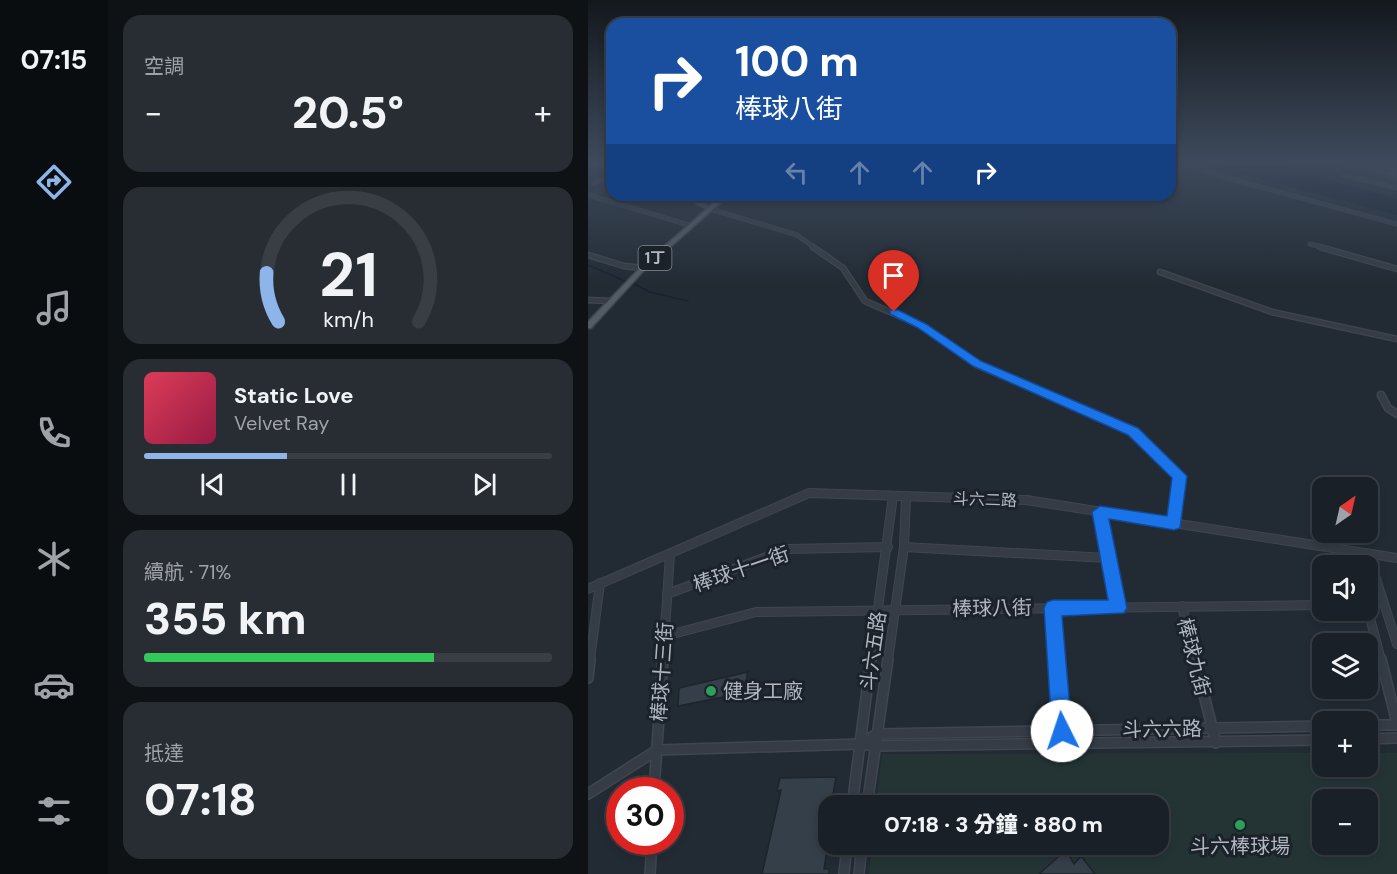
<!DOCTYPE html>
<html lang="zh-TW">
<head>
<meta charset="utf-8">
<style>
  :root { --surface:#1a2027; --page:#272d33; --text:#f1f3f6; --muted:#9fa3a7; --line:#383e44; --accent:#8db5ea }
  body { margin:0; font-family:"DM Sans","Noto Sans TC",sans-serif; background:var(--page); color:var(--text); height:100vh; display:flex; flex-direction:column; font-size:22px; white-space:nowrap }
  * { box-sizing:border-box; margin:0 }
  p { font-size:20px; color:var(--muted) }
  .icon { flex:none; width:33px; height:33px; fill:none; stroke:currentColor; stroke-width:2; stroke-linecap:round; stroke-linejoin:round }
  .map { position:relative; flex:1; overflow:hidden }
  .panel { display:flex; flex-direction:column; gap:15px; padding:15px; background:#0e1215; width:480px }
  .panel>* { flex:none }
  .top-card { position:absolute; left:18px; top:18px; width:570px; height:183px; border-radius:18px; box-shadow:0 3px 9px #0003,0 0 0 2px var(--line); background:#1a4fa0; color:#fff; overflow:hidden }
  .needle { width:39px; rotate:34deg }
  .controls { position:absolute; left:724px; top:477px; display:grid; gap:12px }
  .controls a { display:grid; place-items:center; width:66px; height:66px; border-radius:12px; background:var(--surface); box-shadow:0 3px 9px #0003,0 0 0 2px var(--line); font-size:30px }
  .speed { position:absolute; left:18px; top:777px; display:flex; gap:12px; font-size:30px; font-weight:700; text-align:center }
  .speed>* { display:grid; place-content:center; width:78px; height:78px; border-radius:50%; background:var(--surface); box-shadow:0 3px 9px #0003,0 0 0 2px var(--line); line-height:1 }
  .speed .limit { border:9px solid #d22; background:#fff; color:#111 }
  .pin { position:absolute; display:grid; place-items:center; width:51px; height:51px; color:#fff; margin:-62px -26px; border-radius:50% 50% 50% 0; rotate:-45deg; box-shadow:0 0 6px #0007 }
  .pin .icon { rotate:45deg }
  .me { position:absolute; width:66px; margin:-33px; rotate:356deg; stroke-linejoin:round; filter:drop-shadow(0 0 4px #0008) }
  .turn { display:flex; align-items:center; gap:21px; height:126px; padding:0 30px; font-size:27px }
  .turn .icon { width:78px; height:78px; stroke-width:2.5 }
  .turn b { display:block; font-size:42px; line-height:51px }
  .lanes { display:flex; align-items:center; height:57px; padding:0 30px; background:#0003; justify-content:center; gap:30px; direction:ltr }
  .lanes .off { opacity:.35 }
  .big { font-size:45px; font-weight:800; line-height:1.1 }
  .panel .widget { flex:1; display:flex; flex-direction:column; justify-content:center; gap:9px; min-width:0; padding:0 21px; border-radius:18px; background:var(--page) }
  .panel .dial { align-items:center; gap:0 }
  .dial svg { height:156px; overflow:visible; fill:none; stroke:var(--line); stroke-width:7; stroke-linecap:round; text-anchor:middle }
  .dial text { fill:var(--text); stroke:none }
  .song { display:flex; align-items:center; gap:18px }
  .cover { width:72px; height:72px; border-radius:9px; background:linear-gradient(135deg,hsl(350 70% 55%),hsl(340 70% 35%)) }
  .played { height:6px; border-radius:3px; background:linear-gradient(90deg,var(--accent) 35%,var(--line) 35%) }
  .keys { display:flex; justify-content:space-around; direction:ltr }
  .heat { display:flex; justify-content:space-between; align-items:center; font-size:33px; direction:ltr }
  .charge { height:9px; border-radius:4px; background:linear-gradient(90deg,#34c759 71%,var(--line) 0) }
  .trip { position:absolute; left:230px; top:795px; width:351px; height:60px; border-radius:18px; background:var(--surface); box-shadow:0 3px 9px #0003,0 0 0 2px var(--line); font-weight:800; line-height:60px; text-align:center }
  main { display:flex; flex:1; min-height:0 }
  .dock { display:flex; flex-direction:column; width:108px; justify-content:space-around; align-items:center; background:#0a0d10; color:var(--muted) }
  .dock .icon { width:42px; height:42px }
  .dock .active { color:var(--accent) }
  .dock b { font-size:27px; color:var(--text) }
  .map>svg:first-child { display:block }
  .green { fill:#243435; fill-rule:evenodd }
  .water { fill:#172330 }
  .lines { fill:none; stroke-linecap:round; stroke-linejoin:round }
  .stream { stroke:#172330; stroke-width:1.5 }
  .building { fill:#353f4a; stroke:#1d242b; stroke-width:1.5 }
  .street-far4-casing { stroke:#3f464e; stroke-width:5 }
  .street-far3-casing { stroke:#3f464e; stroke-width:7 }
  .street-far2-casing { stroke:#3f464e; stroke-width:9 }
  .street-far1-casing { stroke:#3f464e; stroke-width:10 }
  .street-casing { stroke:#3f464e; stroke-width:12 }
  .secondary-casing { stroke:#3f464e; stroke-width:3 }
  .primary-casing { stroke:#3f464e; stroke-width:3 }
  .street-far4 { stroke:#353c45; stroke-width:4 }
  .street-far3 { stroke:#353c45; stroke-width:4.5 }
  .street-far2 { stroke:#353c45; stroke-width:6 }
  .street-far1 { stroke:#353c45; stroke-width:8 }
  .street { stroke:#353c45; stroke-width:9 }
  .secondary { fill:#444c57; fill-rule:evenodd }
  .primary { fill:#535c65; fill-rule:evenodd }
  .route { fill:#1a73e8; stroke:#114b97; stroke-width:1.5 }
  .leisure-dot { fill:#2e9e5b; stroke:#1b2229; stroke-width:2 }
  .labels { text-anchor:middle; stroke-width:6; stroke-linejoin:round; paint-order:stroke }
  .shield { fill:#1b2229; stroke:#838a93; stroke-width:1.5 }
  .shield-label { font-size:15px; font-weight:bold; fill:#b0b7c1 }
  .street-label { font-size:16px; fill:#b0b7c1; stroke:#1b2229 }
  .near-street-label { font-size:20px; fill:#b0b7c1; stroke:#1b2229 }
  .near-poi-label { font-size:20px; fill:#b0b7c1; stroke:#1b2229; text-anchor:start }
</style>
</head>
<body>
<main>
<nav class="dock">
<b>07:15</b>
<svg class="icon active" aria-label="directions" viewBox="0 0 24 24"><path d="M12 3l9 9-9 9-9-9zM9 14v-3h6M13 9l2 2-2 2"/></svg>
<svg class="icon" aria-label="music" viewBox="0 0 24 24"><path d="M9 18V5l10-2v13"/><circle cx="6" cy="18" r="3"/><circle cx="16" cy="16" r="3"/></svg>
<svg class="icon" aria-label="phone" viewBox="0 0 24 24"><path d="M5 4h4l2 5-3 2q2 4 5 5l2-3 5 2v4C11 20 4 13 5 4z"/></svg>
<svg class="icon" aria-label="climate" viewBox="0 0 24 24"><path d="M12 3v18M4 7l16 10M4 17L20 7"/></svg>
<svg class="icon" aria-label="car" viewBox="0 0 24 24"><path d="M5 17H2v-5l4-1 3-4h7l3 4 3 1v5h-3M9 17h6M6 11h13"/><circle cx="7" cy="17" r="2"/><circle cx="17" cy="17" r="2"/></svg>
<svg class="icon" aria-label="filters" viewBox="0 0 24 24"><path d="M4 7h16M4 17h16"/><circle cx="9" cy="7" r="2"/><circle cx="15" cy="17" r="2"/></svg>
</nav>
<section class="panel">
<div class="widget"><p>空調</p>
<div class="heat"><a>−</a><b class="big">20.5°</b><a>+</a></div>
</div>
<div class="widget dial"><svg viewBox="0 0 100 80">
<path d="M14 69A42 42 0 1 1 86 69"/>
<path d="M14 69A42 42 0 0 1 8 44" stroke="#8db5ea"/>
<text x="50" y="56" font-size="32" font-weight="700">21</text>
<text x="50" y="72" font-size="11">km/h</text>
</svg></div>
<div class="widget">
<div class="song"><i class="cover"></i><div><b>Static Love</b><p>Velvet Ray</p></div></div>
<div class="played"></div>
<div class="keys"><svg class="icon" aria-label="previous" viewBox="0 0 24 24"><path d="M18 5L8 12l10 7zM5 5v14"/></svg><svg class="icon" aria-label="pause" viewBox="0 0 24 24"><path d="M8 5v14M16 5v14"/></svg><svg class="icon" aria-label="next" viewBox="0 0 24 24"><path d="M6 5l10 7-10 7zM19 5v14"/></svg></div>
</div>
<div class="widget"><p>續航 · 71%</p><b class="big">355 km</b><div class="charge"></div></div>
<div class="widget"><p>抵達</p><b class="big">07:18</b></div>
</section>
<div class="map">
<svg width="809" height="874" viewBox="0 0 809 874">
  <rect width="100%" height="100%" fill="#222b34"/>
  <g class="green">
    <polygon points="720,163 753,163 804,178 809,181 809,188"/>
    <path d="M735,753V766H780V753H809V874H281L284,845L570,844V806L288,805L294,754ZM735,800H780V844H735Z"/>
  </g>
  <polygon class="water" points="621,163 683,163 809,199 809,215 690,184"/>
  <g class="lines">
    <g class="stream">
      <polyline points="0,265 39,282"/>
      <polyline points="44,283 62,292 100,301"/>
    </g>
  </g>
  <g class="building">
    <polygon points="160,672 155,693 90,706 91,688"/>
    <polygon points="248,777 243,806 240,806 237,845 240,844 236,869 241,869 241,874 174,874 193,790 189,791 192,778"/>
    <polygon points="478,850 486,864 493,856 507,874 451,874"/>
  </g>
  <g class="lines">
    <g class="street-far4-casing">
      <g id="street-far4">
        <polyline points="596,163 632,176 809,224"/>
        <polyline points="758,163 809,178"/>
        <polyline points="776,163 809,172"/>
        <polyline points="756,175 809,188"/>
        <polyline points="6,183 24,177"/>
        <polyline points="0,195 104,226"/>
        <polyline points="123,209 209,235 227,248"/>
        <polyline points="722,244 737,248"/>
      </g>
    </g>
    <g class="street-far3-casing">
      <g id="street-far3">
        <polyline points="225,247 255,268 277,301 334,326 376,355"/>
        <polyline points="732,247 809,269"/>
        <polyline points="0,255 36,266 55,268"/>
        <polyline points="572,272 684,312 809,339"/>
        <polyline points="0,300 22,301"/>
      </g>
    </g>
    <g class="street-far2-casing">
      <g id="street-far2">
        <polyline points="374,354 389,364 545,431 592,476 590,490"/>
        <polyline points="793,395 800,408 809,414"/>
      </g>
    </g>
    <g class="street-far1-casing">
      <g id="street-far1">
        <polyline points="511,511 530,608"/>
        <polyline points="586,523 590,489"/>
        <polyline points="316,547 520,558"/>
        <polyline points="766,552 769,566"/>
        <polyline points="780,554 809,644"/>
        <polyline points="0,589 221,493 438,500 809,558"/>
        <polyline points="79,594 200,549 300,547"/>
        <polyline points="594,606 607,660"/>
        <polyline points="465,608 469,660"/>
        <polyline points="780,610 793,660"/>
        <polyline points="77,636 168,612 735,605"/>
        <polyline points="2,660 12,583"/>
        <polyline points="75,660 82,554"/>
        <polyline points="283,660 305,496"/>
        <polyline points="300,660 316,547 318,497"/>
      </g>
    </g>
    <g class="street-casing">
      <g id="street">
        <polyline points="469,659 475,743"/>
        <polyline points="607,659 628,743"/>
        <polyline points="793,659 809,723"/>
        <polyline points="0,678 2,659"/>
        <polyline points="780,725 809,725"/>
        <polyline points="780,739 809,738"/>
        <polyline points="273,743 289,734 735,726"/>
        <polyline points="66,790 75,659"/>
        <polyline points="0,794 69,750 273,744 287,746 735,740"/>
        <polyline points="264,806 283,659"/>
        <polyline points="279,806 300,659"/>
        <polyline points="62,874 64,842"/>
        <polyline points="256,874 259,844"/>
        <polyline points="271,874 274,844"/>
      </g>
    </g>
    <g class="secondary-casing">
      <g id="secondary">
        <polygon points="0,163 24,166 24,168 0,164"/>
        <polygon points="762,163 767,163 804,173 797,163 801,163 809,173 809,177"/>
        <polygon points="93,195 99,195 126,209 121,210"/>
      </g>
    </g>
    <g class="primary-casing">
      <polygon id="primary" points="135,195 141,195 57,269 3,328 0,328 0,322 53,267"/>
    </g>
    <use href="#street-far4" class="street-far4"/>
    <use href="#street-far3" class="street-far3"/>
    <use href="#street-far2" class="street-far2"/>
    <use href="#street-far1" class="street-far1"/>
    <use href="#street" class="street"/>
    <use href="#secondary" class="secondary"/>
    <use href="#primary" class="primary"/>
  </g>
  <linearGradient id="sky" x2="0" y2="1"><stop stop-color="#13181d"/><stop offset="0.57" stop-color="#3e4a5c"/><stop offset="1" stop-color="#3e4a5c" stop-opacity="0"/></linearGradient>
  <rect width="809" height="285" fill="url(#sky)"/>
  <polygon class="route" points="302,310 310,310 338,324 393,361 550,428 599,476 592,528 586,530 521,519 539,608 536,613 474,616 484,731 481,738 474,741 467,738 464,731 456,608 459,602 465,600 520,600 504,512 512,506 579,516 584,478 540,435 385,366 330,328 302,314"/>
  <g class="leisure-dot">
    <circle cx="123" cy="691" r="6"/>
    <circle cx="652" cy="825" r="6"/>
  </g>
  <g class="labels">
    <rect class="shield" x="50.5" y="246" width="33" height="24" rx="4.5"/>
    <g class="shield-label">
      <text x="67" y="263">1丁</text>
    </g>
    <g class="street-label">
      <text transform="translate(397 499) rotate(2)" y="6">斗六二路</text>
    </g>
    <g class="near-street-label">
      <text transform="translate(153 569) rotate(-19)" y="7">棒球十一街</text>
      <text transform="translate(404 608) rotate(-1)" y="7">棒球八街</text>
      <text transform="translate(285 651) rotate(-82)" y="7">斗六五路</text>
      <text transform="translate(606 657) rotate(76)" y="7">棒球九街</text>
      <text transform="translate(74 672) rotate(-86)" y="7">棒球十三街</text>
      <text transform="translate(574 729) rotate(-1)" y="7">斗六六路</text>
    </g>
    <g class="near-poi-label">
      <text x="135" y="698">健身工廠</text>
      <text x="652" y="853" text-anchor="middle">斗六棒球場</text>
    </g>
  </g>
</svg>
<div class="controls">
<a><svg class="needle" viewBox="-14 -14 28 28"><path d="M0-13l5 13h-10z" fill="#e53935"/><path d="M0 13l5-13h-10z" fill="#9fa3a7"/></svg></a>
<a><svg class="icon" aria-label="sound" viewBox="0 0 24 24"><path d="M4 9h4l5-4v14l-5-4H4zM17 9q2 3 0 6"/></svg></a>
<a><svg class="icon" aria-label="layers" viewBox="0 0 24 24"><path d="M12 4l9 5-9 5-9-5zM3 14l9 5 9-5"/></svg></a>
<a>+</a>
<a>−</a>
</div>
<div class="speed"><div class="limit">30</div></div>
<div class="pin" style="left:306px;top:312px;background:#d93025"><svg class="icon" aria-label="arrive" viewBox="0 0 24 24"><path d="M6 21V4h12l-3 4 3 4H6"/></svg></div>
<svg class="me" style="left:474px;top:731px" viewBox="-20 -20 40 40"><circle r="19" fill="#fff"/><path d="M0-13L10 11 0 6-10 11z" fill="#1a73e8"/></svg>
<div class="trip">07:18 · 3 分鐘 · 880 m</div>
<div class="top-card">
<div class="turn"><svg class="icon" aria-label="right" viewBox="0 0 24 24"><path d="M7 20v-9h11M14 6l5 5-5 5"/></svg><div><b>100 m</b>棒球八街</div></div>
<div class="lanes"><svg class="icon off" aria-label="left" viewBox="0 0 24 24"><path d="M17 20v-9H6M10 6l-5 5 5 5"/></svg><svg class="icon off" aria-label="ahead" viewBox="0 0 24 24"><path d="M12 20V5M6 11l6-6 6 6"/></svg><svg class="icon off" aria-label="ahead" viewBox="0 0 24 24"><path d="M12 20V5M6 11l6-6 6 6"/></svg><svg class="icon" aria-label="right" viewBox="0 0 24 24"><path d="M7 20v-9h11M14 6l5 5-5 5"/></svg></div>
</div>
</div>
</main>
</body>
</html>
